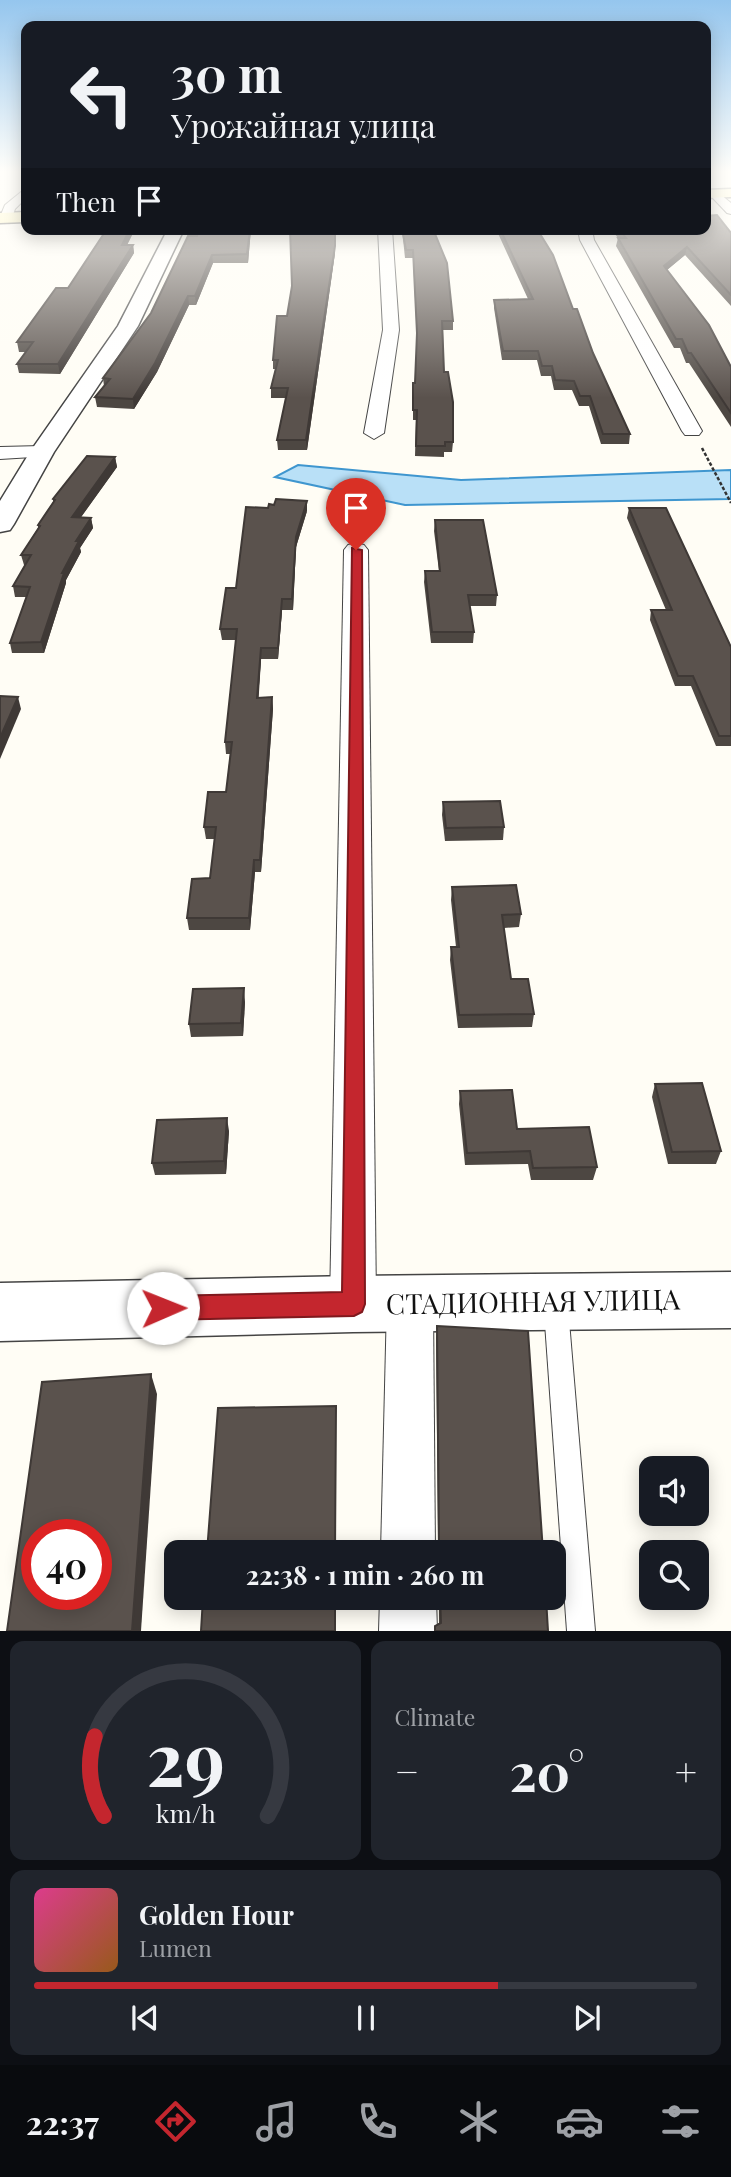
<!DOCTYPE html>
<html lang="en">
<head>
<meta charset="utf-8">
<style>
  :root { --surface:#171b24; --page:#20242c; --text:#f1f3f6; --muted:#9ea1a6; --line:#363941; --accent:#c4262e }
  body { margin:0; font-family:"Playfair Display",serif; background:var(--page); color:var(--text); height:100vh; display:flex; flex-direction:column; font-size:26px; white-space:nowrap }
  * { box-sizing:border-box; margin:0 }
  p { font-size:23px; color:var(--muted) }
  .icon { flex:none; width:38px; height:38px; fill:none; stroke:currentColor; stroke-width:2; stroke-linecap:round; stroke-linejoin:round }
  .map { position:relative; height:1631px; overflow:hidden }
  .details { display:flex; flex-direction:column; gap:10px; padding:10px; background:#0d0f14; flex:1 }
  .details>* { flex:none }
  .banner { position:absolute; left:21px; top:21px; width:690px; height:214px; border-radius:14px; box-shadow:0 4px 18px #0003; background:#171b24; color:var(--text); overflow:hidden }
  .tools { position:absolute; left:639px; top:1456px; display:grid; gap:14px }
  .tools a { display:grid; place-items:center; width:70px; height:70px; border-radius:14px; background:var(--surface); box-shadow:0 4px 18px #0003; font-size:35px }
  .speed { position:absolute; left:21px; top:1519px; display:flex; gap:14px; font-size:35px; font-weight:700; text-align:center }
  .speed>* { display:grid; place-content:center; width:91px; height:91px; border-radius:50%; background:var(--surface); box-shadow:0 4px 18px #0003; line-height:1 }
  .speed .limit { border:10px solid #d22; background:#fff; color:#111 }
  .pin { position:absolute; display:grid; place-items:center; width:60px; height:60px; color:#fff; margin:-72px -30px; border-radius:50% 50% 50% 0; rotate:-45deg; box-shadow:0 0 7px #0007 }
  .pin .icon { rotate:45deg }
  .me { position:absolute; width:77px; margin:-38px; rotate:89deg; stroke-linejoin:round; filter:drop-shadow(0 0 5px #0008) }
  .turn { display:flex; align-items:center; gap:24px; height:147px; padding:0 35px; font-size:32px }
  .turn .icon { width:91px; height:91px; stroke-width:2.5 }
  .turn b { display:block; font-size:49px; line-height:60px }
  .then { display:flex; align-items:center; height:66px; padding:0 35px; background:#0003; gap:14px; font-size:26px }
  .big { font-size:52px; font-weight:700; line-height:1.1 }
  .details .tile { flex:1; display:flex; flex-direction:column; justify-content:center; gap:10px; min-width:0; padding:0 24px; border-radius:14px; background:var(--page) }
  .details .dial { align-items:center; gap:0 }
  .dial svg { height:182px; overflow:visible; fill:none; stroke:var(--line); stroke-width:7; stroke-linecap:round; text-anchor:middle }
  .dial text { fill:var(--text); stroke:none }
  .song { display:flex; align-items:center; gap:21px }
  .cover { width:84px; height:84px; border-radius:10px; background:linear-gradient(135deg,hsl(330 70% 55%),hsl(30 70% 35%)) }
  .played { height:7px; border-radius:4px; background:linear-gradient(90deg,var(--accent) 70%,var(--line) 70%) }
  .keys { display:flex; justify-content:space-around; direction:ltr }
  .heat { display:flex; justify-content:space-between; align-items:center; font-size:38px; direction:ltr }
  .details .tiles { flex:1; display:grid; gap:10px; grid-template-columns:1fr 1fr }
  .tile:last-child { grid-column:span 2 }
  .trip { position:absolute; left:164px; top:1540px; width:402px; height:70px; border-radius:14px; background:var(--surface); box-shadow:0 4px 18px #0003; font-weight:700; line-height:70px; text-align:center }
  .tabs { display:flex; height:112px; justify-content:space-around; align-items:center; background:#090b0e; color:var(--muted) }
  .tabs .icon { width:49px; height:49px }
  .tabs .selected { color:var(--accent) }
  .tabs b { font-size:32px; color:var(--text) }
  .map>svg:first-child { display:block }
  .water { fill:#b9e0f7; stroke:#3f96cf; stroke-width:2 }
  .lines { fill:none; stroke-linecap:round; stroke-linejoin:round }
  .service-casing { stroke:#444; stroke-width:2 }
  .minor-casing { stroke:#444; stroke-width:2 }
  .tertiary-casing { stroke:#444; stroke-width:3 }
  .secondary-casing { stroke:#333; stroke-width:3 }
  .path { stroke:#333; stroke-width:2.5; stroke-dasharray:3.5 2; stroke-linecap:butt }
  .service { fill:#fff; fill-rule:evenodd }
  .minor { fill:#fff; fill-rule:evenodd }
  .tertiary { fill:#fff; fill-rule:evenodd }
  .secondary { fill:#fff6b0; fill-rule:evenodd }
  .wall { fill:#4d4742 }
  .shaded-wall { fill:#3f3936 }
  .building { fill:#5a524d; stroke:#3f3936; stroke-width:2; fill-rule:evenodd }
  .route { fill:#c4262e; stroke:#7f191e; stroke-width:2 }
  .labels { text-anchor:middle; stroke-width:7; stroke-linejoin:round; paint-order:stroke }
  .near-street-label { font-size:28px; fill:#111; stroke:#fff }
</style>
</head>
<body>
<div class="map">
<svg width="731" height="1631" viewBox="0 0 731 1631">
  <rect width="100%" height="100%" fill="#fffdf5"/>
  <polygon class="water" points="298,465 461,480 731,470 731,499 405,505 275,477"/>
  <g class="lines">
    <g class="service-casing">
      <polygon id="service" points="556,1297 564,1301 568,1309 595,1631 567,1631 544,1309 548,1301"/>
    </g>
    <g class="minor-casing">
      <g id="minor">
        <polygon points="26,188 26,198 15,209 11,221 1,221 0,217 5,205"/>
        <polygon points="715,190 731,203 731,214 727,213 709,194"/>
        <polygon points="378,229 392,229 399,330 384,433 374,439 364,433 383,330"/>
        <polygon points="578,229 592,229 594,240 702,431 699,435 685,435 682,431 580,240"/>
        <polygon points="42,446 49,448 52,452 49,456 0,459 0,447"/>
        <polygon points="356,543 364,545 368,550 376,1304 370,1320 353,1327 336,1320 330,1304 344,550 348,545"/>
        <polygon points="410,1281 427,1288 433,1304 435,1552 381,1552 387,1304 393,1288"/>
        <polygon points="380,1598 436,1598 437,1631 379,1631"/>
      </g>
    </g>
    <g class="tertiary-casing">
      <g id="tertiary">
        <polygon points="168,229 184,229 138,326 54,452 14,524 10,530 0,532 0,501 30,452 118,326"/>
        <polygon points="731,1272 731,1328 353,1332 0,1341 0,1283 353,1276"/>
      </g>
    </g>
    <g class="secondary-casing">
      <g id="secondary">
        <polygon points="731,189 731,197 705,198 705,190"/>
        <polygon points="26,212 26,222 0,223 0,213"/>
      </g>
    </g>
    <polyline class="path" points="702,448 731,503"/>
    <use href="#service" class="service"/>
    <use href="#minor" class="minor"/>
    <use href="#tertiary" class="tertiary"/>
    <use href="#secondary" class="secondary"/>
  </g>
  <g class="wall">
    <polygon points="107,229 135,229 127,245 133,245 134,253 60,374 19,373 17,364 26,352 19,352 17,342 68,288"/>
    <polygon points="251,229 248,263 213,263 196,305 189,305 157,372 134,409 97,407 95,397 104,386 103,378 151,313 197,236"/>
    <polygon points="402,229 453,321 453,330 443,330 444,372 453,442 452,452 444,452 444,457 415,456 416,420 413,420 413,383 415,383 417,340 413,258 405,258"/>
    <polygon points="496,229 537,229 630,434 629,444 601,444 589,406 579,406 572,390 554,390 551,376 541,376 537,360 502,360 494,308 494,300 528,299"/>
    <polygon points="611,229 705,229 731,233 731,306 685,255 667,270 731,367 731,427 689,363 686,363 680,348 674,348 616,246 618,238"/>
    <polygon points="335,253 307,450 278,450 277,440 286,398 271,398 271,388 276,369 273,369 273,360 287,316 292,286"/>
    <polygon points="115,457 117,467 81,517 91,518 93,528 80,548 81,552 66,580 66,583 44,653 12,653 10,643 26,597 15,597 13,586 25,565 24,565 21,555 38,528 38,525 53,502 53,499"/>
    <polygon points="629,508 731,647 731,746 716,746 691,686 675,686 650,620 651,610 666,610 627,518"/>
    <polygon points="307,511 296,547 293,610 282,610 278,659 261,659 258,698 272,697 273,709 261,872 255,872 250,930 189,930 187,918 210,878 215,839 206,839 204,827 226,792 230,754 226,754 225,742 236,640 222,640 220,629 236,588"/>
    <polygon points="435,520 497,595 496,606 470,606 474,632 473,643 431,643 424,582 425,571 439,571 434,531"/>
    <polygon points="443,802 504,827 503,840 445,841 442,815"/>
    <polygon points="452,887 521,914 519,927 504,928 511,979 534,1014 532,1027 458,1028 450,960 451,947 456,947 451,900"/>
    <polygon points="245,1002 243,1036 191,1037 189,1024"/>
    <polygon points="655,1084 721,1151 716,1164 668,1164 652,1097"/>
    <polygon points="460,1091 517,1129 597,1167 593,1180 531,1180 528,1164 465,1165 459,1104"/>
    <polygon points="229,1131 226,1174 155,1175 152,1163"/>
    <polygon points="437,1326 543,1552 433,1552 434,1545 438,1544 436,1338"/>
    <polygon points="439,1598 546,1598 548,1631 434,1631 435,1626 439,1623"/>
  </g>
  <g class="shaded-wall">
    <polygon points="130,229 135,229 123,253 122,245"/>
    <polygon points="250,229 251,229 248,263 247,254"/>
    <polygon points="335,229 335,253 307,450 306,440"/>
    <polygon points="133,245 134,253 60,374 58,364"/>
    <polygon points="687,247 685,255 662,274 664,266"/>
    <polygon points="212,255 213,263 196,305 195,296"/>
    <polygon points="188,296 189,305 157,372 134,409 133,399"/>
    <polygon points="115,457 117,467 74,527 72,517"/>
    <polygon points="307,501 307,511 296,547 293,610 292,599 296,537"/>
    <polygon points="91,518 93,528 80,548 81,552 66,580 66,583 44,653 41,642 62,573 76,541"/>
    <polygon points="282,599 282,610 278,659 278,648"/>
    <polygon points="261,648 261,659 258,709 257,698"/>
    <polygon points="18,697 21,709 0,759 0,738"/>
    <polygon points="272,697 273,709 261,872 260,860"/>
    <polygon points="254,860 255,872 250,930 249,918"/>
    <polygon points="244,988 245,1002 243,1036 241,1023"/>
    <polygon points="227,1118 229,1131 226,1174 224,1161"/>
    <polygon points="151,1374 157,1394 141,1631 132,1631"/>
    <polygon points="336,1406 336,1552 335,1552"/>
  </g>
  <g class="building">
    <polygon points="717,215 731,233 731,295 687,247 664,266 709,325 731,367 731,413 691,353 688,353 682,339 676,339 618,238 626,238 619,229 705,229 705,216"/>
    <polygon points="107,229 130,229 122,245 133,245 58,364 17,364 33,342 17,342 56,288 68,288"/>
    <polygon points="198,229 250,229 247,254 212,255 195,296 188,296 155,363 133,399 95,397 110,379 103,378 151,313 188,236 197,236"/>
    <polygon points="290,229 335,229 335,246 306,440 277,440 288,388 271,388 278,360 273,360 277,316 287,316 292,286"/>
    <polygon points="402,229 433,229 447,263 453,321 442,321 444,372 448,372 453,402 453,442 445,442 445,446 416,446 417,410 413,410 413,383 415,383 417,333 413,250 406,250"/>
    <polygon points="500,229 537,229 553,255 573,309 577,309 593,353 630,434 603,434 590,396 580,396 574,381 555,380 552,366 542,366 538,351 503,351 494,300 533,299"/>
    <polygon points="87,456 115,457 72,517 91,518 76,541 79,541 62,573 64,573 41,642 10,643 30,587 13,586 31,555 21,555 40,526 38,525 55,500 53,499"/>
    <polygon points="276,499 307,501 296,537 292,599 282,599 278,648 261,648 257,698 272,697 260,860 254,860 249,918 187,918 192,879 210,878 216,827 204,827 208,792 226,792 232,742 225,742 237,629 220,629 226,588 236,588 246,507 268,508 269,504 274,505"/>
    <polygon points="629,508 666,508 731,647 731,736 719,736 693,676 678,676 651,610 672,610"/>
    <polygon points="435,520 483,520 497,595 468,595 474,632 432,632 425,571 440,571"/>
    <polygon points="0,696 18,697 0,738"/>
    <polygon points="500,801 504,827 446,828 443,802"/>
    <polygon points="516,885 521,914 502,915 511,979 528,979 534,1014 459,1015 451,947 459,947 452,887"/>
    <polygon points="244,988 241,1023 189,1024 193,989"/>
    <polygon points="702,1083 721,1151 672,1152 655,1084"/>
    <polygon points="512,1090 517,1129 589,1127 597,1167 533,1168 530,1151 467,1153 460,1091"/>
    <polygon points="227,1118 224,1161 152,1163 157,1120"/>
    <polygon points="437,1326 528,1331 543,1552 434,1552 434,1545 439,1543"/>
    <path d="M151,1374L132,1631H7L42,1382ZM37,1535H96V1594H37Z"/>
    <polygon points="336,1406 335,1552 207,1552 218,1408"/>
    <polygon points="203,1598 335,1598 335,1631 201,1631"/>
    <polygon points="440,1598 546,1598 548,1631 435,1631 435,1626 441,1623"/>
  </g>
  <linearGradient id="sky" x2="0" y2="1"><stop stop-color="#95c6ee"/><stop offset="0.43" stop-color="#fffefa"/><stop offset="1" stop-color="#fffefa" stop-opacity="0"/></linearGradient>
  <rect width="731" height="398" fill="url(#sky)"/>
  <polygon class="route" points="352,548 362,550 365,1304 362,1312 354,1316 163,1320 155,1317 151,1308 155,1300 163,1296 342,1292"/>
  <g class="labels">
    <g class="near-street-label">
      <text transform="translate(533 1302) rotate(-1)" y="10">СТАДИОННАЯ УЛИЦА</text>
    </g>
  </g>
</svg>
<div class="tools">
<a><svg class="icon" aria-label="sound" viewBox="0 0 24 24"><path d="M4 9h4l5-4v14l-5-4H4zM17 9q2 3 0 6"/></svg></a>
<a><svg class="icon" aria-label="search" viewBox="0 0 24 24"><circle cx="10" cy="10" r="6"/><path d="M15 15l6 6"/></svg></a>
</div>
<div class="speed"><div class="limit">40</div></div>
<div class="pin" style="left:356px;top:550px;background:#d93025"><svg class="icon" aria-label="arrive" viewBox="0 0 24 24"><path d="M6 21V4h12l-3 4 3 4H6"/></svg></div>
<svg class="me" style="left:163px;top:1308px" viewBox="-20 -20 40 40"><circle r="19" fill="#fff"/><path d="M0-13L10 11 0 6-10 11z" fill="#c4262e"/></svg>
<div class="trip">22:38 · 1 min · 260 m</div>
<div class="banner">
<div class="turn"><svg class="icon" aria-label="left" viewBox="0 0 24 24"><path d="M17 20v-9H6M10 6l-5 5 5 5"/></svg><div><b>30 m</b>Урожайная улица</div></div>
<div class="then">Then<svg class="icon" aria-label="arrive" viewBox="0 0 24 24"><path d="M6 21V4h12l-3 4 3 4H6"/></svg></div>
</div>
</div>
<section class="details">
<div class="tiles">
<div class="tile dial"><svg viewBox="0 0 100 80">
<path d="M14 69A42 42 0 1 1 86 69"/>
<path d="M14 69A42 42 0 0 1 10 34" stroke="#c4262e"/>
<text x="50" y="56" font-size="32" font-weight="700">29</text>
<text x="50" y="72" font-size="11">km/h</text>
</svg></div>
<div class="tile"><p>Climate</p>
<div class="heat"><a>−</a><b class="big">20°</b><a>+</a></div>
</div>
<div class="tile">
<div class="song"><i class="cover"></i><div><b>Golden Hour</b><p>Lumen</p></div></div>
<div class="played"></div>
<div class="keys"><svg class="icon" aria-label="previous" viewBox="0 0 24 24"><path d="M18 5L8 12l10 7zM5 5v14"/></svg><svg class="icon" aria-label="pause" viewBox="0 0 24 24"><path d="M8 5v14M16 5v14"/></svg><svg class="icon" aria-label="next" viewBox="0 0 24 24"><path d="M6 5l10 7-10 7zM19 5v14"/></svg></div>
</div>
</div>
</section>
<nav class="tabs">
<b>22:37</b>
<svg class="icon selected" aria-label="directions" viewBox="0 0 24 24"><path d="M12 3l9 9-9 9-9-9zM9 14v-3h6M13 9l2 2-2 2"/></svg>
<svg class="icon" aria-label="music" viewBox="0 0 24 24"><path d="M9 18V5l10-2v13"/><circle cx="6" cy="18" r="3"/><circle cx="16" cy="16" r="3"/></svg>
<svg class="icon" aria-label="phone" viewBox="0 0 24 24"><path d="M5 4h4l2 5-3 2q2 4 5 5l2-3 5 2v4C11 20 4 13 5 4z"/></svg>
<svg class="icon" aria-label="climate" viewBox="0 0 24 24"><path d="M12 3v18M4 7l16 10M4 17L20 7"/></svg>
<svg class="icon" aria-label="car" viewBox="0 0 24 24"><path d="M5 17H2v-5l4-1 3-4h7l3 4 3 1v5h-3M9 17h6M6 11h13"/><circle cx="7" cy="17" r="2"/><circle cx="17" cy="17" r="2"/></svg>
<svg class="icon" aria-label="filters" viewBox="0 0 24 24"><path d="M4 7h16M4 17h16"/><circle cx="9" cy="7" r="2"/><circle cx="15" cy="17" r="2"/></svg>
</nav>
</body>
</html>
